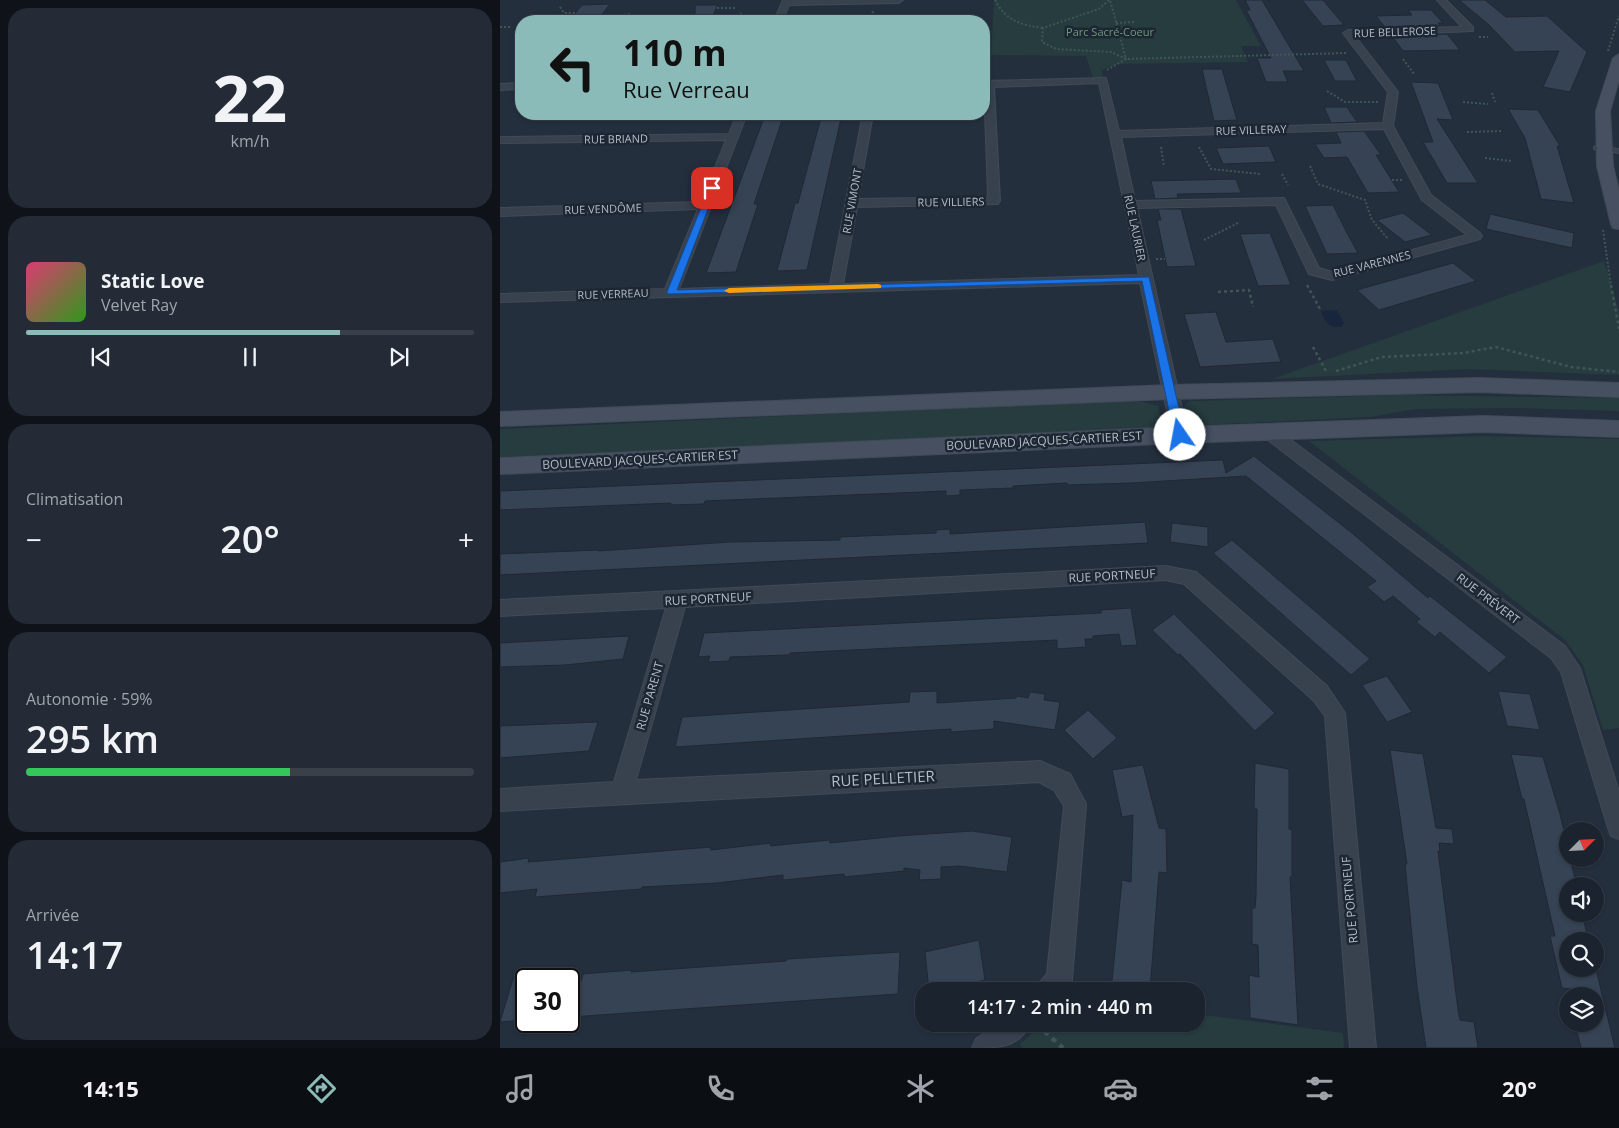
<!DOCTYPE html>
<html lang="fr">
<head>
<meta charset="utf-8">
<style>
  :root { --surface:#1b232e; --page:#242b36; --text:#f1f3f6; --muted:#a0a4aa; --line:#39404a; --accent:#8bbbb9 }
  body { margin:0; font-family:"Open Sans",sans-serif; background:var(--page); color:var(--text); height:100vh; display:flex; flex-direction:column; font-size:19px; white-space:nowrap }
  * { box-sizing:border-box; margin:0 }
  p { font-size:16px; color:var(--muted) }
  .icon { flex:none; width:28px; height:28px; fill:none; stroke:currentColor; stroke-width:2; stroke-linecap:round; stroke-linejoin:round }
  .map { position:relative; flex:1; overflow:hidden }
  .panel { display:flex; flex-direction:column; gap:8px; padding:8px; background:#0f1319; width:500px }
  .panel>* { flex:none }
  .guide { position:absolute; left:15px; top:15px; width:475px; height:105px; border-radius:20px; box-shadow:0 1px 4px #0004,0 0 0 1px var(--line); background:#8bbbb9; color:#111; overflow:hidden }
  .needle { width:32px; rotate:66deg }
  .controls { position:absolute; left:1059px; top:822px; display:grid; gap:10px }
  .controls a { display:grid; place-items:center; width:45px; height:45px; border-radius:50%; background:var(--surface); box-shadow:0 1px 4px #0004,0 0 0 1px var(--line); font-size:25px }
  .speed { position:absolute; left:15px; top:968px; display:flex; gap:10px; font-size:25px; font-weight:700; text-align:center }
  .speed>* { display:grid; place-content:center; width:65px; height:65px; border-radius:50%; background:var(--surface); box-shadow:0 1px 4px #0004,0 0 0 1px var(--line); line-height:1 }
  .speed .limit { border:2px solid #111; border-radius:8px; background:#fff; color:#111 }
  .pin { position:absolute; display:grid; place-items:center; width:42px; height:42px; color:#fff; margin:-21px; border-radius:10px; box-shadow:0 2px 8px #0006 }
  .me { position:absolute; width:55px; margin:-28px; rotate:348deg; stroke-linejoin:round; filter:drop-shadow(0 0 4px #0008) }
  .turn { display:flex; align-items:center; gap:18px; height:105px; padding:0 25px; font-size:22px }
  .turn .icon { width:65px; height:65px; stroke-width:2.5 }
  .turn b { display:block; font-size:35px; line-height:42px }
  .big { font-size:38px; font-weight:600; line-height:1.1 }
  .panel .widget { flex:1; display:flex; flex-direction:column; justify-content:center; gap:8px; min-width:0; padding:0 18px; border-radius:20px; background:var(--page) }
  .panel .dial { align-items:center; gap:0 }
  .dial b { font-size:65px; line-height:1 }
  .song { display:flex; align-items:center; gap:15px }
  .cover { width:60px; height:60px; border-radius:8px; background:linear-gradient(135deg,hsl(340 70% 55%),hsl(110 70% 35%)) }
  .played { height:5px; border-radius:2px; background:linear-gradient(90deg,var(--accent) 70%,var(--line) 70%) }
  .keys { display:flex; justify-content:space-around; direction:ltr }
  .heat { display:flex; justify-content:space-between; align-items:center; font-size:28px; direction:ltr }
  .charge { height:8px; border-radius:4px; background:linear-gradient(90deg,#34c759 59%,var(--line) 0) }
  .trip { position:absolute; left:415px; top:982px; width:290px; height:50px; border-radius:20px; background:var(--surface); box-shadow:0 1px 4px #0004,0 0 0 1px var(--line); font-weight:600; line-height:50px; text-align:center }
  .menu { display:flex; height:80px; justify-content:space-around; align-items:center; background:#0b0e12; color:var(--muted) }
  .menu .icon { width:35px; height:35px }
  .menu .current { color:var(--accent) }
  .menu b { font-size:22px; color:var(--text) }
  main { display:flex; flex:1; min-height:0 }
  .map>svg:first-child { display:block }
  .green { fill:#263c3f }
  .water { fill:#17263c }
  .building { fill:#364354; stroke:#1f2835 }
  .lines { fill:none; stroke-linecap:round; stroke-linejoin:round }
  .lane-casing { stroke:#414a57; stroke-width:2 }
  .street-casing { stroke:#414a57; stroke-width:2 }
  .secondary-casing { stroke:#414a57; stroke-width:2 }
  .path-far2 { stroke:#3f5557; stroke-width:2; stroke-dasharray:2 2; stroke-linecap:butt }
  .path-far1 { stroke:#3f5557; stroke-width:2.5; stroke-dasharray:3 3; stroke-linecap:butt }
  .path { stroke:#3f5557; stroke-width:4.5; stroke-dasharray:5 5; stroke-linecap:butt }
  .lane { fill:#38414e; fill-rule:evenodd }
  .street { fill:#38414e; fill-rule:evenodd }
  .secondary { fill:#465061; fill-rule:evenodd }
  .route { fill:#1a73e8; stroke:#114b97 }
  .slow { fill:#f59e0b }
  .labels { text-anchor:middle; stroke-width:5; stroke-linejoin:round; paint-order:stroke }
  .far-park-label { font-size:11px; fill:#6b9a76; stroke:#1d2633 }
  .far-street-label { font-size:11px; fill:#b4bcc9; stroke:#1d2633 }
  .street-label { font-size:12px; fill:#b4bcc9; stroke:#1d2633 }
  .near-street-label { font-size:15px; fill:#b4bcc9; stroke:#1d2633 }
</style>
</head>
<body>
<main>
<section class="panel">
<div class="widget dial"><b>22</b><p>km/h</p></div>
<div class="widget">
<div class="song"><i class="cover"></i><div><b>Static Love</b><p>Velvet Ray</p></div></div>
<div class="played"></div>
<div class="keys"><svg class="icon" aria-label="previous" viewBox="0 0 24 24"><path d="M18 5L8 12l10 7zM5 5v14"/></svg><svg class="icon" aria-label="pause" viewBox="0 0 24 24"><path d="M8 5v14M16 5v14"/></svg><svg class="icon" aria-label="next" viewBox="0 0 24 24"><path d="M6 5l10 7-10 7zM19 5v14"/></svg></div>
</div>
<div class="widget"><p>Climatisation</p>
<div class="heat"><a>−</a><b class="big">20°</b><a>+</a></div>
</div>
<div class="widget"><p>Autonomie · 59%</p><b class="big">295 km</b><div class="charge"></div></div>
<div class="widget"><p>Arrivée</p><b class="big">14:17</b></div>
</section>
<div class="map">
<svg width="1119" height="1048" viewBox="0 0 1119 1048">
  <rect width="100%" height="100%" fill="#242f3e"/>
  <g class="green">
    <polygon points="494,0 736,0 761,46 741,46 748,62 618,64 602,70 603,78 593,78 586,56 491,55"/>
    <polygon points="1104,261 1119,311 1119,375 968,369 772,379"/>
    <polygon points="901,395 1119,398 1119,411 1013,408 915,409 871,417 700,425 690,422 684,406 690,401"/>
    <polygon points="636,400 658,406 662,424 653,429 0,457 0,429"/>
    <polygon points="980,436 1119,439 1119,728 1103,730 1083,665 1065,640 809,441"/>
    <polygon points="696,1014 843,1033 844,1048 522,1048 520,1044 542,1024 696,1024"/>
  </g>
  <path class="water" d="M837,310L844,323L841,327C828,328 826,322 821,311Z"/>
  <g class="building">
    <polygon points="745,0 762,0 804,71 783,71 788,82 766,82 757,58 771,58 746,10 750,10"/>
    <polygon points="802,0 823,0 844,25 823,26"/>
    <polygon points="959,0 985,0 1006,17 1047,16 1087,52 1070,92 1043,87 1059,51 1015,52 989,25"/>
    <polygon points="110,4 97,21 69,21 82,5"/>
    <polygon points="195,5 218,5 210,21 195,21"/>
    <polygon points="908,10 931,10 943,23 938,23 940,26 885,27 876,16 912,15"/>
    <polygon points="947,34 960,50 903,51 892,36"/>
    <polygon points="824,60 846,60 857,81 835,81"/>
    <polygon points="702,69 722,69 737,120 714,121"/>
    <polygon points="911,82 938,83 953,120 937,119 978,183 947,183 923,142 933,142"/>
    <polygon points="824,107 847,107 857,122 831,123"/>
    <polygon points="1008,109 1038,110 1060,146 1057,146 1074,203 1041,199 1025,138"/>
    <polygon points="284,114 254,204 258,204 236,272 206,273 265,115"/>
    <polygon points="322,114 342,114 307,270 277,271 295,203 298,203"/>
    <polygon points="864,131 881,155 876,155 899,192 868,193 847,157 824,158 815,144 841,143 836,132"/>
    <polygon points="769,146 776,162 723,164 716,148"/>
    <polygon points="736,179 741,193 677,194 678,198 655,199 651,181"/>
    <polygon points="833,205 847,233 858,253 827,254 805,206"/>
    <polygon points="658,209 681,209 696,266 667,267 657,220 661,220"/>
    <polygon points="903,213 932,235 905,242 877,220"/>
    <polygon points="990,214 1074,233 1072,248 986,229"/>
    <polygon points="770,233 791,285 758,286 740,234"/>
    <polygon points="953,263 976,281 879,310 857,290"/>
    <polygon points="716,312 726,342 773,339 781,362 700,367 684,314"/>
    <polygon points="754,456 852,533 928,598 930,596 1007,657 989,673 940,632 935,637 916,622 920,619 893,596 884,602 867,587 876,581 746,476 632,483 567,485 567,483 513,486 513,488 460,490 460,495 446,496 446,491 205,501 204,504 171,505 171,503 0,510 0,491 723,460 726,473"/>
    <polygon points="645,522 648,543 0,575 0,554 99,550 98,551 230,542 340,540 340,537 436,533 436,530 450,529 450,534"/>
    <polygon points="672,523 708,527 708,547 670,542"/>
    <polygon points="732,540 830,624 870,659 851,675 713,553"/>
    <polygon points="631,608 637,645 621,646 619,634 593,636 593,639 585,639 586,647 557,649 557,640 290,653 289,655 230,657 229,661 208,662 210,656 198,657 204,633 601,613 601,610"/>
    <polygon points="674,614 775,713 755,731 680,654 678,655 652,630"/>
    <polygon points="129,636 123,659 65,665 0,667 0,643"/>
    <polygon points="887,676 912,712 887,722 862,685"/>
    <polygon points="437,691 437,703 516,698 517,696 528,698 530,692 545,694 544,700 560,702 555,730 494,721 494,729 451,732 451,729 175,747 182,717 409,702 410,692"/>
    <polygon points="998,691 1030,694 1040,730 1007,726"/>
    <polygon points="588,710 617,738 593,759 564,730"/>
    <polygon points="98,722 89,751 0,758 0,726"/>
    <polygon points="890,750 923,754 936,828 952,829 954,844 939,843 940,852 938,851 958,1010 960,1020 974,1022 978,1048 926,1048 917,987 905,864 907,864"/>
    <polygon points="1011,754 1043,757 1060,814 1068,847 1068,859 1070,859 1077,886 1068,886 1068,914 1082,914 1089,941 1068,941 1068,969 1096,969 1115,1048 1081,1048 1075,1024 1095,1024 1095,992 1062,988 1050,936 1055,936 1024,799 1022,799"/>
    <polygon points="755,763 789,769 789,829 792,830 792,877 790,877 798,1025 750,1018 749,975 759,977 758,945 752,944 752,908 755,908 756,896 757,809 754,809"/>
    <polygon points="643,765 659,828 666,829 667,873 659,872 650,991 611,991 622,880 631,882 633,815 622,817 612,770"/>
    <polygon points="472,831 512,837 507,872 460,866 441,867 441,879 419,880 420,870 404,868 404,871 344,877 344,874 283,880 283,875 217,883 142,887 142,889 35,897 37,889 0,893 0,862 29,858 28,862 211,847 211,850 271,843 270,846 330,840 330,843 398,836"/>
    <polygon points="479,940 485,980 438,991 429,991 425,952"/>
    <polygon points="400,952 398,994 71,1017 83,974 132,970 131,972 286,961 287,959"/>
    <polygon points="26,978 26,1020 0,1022 13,979"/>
  </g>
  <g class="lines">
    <g class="lane-casing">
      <polygon id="lane" points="1096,146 1119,149 1119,153 1094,149 1094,147"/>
    </g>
    <g class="street-casing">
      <g id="street">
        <polygon points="283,0 403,0 399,3 289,5 282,21 274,21"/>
        <path d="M937,0H946L973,27V31L855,36L898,92L893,126L931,195L980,233L982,236L980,239L832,280L809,274L776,205L637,208L688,435L686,439L680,441L674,439L672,435L640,283L0,302V294L165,289L198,209L0,216V208L201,202L226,140L0,143V137L229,134L237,114H247L179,289L330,284L363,114H373L358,199L488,197L484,81L606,78L619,131L883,123L888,92L843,33L848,30L962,27ZM599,83L639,275L343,284L357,207L498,204L500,201L494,87ZM884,129L922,200L967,235L832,272L819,268L784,198L635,201L621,137Z"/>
        <polygon points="21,83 21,89 0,90 0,84"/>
        <polygon points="769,426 775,428 1065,646 1080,668 1119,792 1119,839 1111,836 1108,828 1061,672 1051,658 763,436 761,432 763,428"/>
        <polygon points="666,566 696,572 827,686 845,713 876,1048 850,1048 825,716 813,700 684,584 666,580 185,607 136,780 540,761 570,774 586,804 572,980 566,991 536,991 540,982 547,974 564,806 554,790 539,782 0,811 0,789 114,782 166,608 0,616 0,600"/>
        <path d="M496,1024H530C519,1048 497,1048 472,1048L476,1039Z"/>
      </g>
    </g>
    <g class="secondary-casing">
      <g id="secondary">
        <polygon points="1119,54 1119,80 1110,111 1113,166 1119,191 1119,229 1113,228 1111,224 1097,166 1096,111 1113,58"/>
        <polygon points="980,378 1119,383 1119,397 980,392 670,399 0,426 0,412 670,385"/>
        <polygon points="984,416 1119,421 1119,437 984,432 680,443 0,474 0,458 680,427"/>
      </g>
    </g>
    <g class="path-far2">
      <path d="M495,0C506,21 521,25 543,28"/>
      <polyline points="609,0 599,9 543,28 542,42 556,49 611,52 626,59 848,53"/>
      <polyline points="60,7 64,13 75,13"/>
      <polyline points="217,8 237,8"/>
      <polyline points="102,21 105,18 129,14 134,20"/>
      <polyline points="131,21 266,19"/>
      <polyline points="237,21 241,13"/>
      <polyline points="371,21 373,11"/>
      <polyline points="616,23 636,22"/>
      <polyline points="0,27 11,27"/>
      <polyline points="979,37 988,37"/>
      <polyline points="1108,51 1119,16"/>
      <polyline points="903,59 915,75"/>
      <polyline points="607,70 626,59 610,0"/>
      <polyline points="827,91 845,102 878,102"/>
      <polyline points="992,93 995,102"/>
      <polyline points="963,102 988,104"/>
      <polyline points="967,132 1002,131"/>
      <polyline points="661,147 664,166"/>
      <polyline points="699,147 711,169 760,174"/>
      <polyline points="985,158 1012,161"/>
      <polyline points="810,166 818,184 865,200 872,220 888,239"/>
      <polyline points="782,174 788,185"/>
      <polyline points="892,180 903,180"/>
      <polyline points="1103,230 1111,286"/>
      <polyline points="704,240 740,222"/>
      <polyline points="656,259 665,259"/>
    </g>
    <g class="path-far1">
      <polyline points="807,285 821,311"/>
      <polyline points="1111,285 1119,329"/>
      <polyline points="718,292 749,290 753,307"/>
      <polyline points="813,347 827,373"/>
      <polyline points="836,371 882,357 963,353 996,347 1071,367 1119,372"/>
    </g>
    <polyline class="path" points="537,1025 563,1048"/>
    <use href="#lane" class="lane"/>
    <use href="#street" class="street"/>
    <use href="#secondary" class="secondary"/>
  </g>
  <polygon class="route" points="212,186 216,188 177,290 649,277 685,435 680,439 674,435 642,281 168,294 167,292 209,188"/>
  <polygon class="slow" points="378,284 381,285 381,288 229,293 224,291 229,288"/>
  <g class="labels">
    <g class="far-park-label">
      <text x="610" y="36">Parc Sacré-Coeur</text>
    </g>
    <g class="far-street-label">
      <text transform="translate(895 32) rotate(-2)" y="4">RUE BELLEROSE</text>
      <text transform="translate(751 130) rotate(-2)" y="4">RUE VILLERAY</text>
      <text transform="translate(116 139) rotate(-1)" y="4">RUE BRIAND</text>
      <text transform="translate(352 201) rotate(-80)" y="4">RUE VIMONT</text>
      <text transform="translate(451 202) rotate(-1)" y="4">RUE VILLIERS</text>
      <text transform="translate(103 209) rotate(-2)" y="4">RUE VENDÔME</text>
      <text transform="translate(635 228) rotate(78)" y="4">RUE LAURIER</text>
      <text transform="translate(872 264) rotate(-14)" y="4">RUE VARENNES</text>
      <text transform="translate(113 294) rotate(-2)" y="4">RUE VERREAU</text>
    </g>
    <g class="street-label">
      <text transform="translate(544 441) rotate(-3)" y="4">BOULEVARD JACQUES-CARTIER EST</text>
      <text transform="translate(140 460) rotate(-3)" y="4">BOULEVARD JACQUES-CARTIER EST</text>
      <text transform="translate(612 576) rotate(-3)" y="4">RUE PORTNEUF</text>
      <text transform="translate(208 599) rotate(-3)" y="4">RUE PORTNEUF</text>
      <text transform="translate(988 599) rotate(37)" y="4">RUE PRÉVERT</text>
      <text transform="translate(150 696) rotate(-74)" y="4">RUE PARENT</text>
      <text transform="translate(850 900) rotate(-95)" y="4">RUE PORTNEUF</text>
    </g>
    <g class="near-street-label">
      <text transform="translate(383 779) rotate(-3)" y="5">RUE PELLETIER</text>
    </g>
  </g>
</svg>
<div class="controls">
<a><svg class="needle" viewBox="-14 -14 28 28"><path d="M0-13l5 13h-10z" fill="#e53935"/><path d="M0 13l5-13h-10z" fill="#a0a4aa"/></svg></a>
<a><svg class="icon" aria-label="sound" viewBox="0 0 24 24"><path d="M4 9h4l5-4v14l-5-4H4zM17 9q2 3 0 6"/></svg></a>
<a><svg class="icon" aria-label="search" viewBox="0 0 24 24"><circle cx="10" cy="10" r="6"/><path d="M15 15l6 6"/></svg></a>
<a><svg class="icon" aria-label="layers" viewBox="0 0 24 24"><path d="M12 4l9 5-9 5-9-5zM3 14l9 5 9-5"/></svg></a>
</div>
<div class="speed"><div class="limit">30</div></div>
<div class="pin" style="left:212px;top:188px;background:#d93025"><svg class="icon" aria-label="arrive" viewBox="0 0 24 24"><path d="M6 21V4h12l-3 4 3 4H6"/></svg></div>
<svg class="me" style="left:680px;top:435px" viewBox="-20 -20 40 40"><circle r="19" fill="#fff"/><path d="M0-13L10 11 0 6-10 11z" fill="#1a73e8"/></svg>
<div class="trip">14:17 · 2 min · 440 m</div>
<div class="guide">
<div class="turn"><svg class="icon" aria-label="left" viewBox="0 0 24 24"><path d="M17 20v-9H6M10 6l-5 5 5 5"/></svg><div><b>110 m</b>Rue Verreau</div></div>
</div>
</div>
</main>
<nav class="menu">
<b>14:15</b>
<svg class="icon current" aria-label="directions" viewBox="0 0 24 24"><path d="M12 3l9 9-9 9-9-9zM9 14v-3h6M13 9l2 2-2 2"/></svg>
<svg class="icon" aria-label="music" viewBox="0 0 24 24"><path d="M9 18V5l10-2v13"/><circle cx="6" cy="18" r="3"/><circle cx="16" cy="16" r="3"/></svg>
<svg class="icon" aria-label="phone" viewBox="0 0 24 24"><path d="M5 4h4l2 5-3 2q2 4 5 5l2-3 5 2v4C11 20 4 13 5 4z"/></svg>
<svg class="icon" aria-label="climate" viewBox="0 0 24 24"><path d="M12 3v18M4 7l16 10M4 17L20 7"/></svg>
<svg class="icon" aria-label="car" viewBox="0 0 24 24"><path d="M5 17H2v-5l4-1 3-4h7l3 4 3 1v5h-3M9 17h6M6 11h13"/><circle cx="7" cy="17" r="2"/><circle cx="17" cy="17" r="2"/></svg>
<svg class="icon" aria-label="filters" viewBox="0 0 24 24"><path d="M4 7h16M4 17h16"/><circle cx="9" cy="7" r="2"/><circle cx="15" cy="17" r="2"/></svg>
<b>20°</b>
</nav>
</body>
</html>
